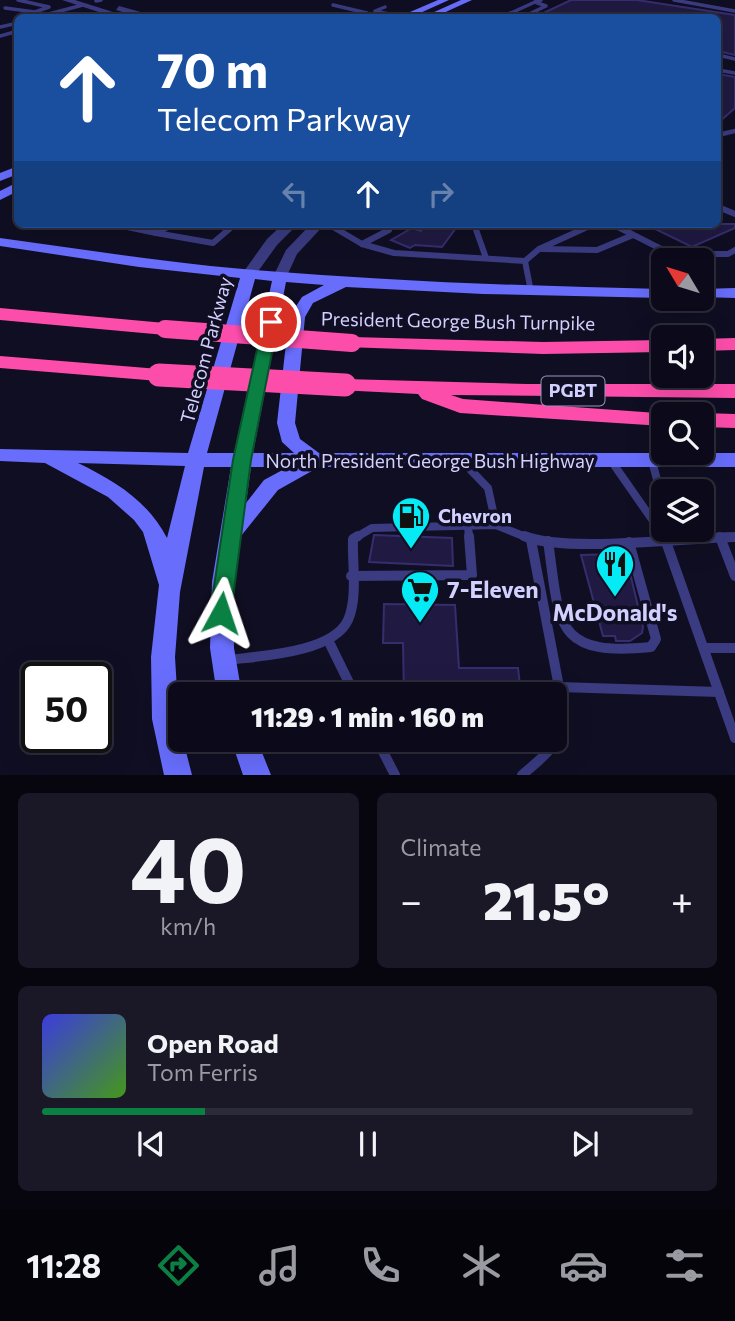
<!DOCTYPE html>
<html lang="en">
<head>
<meta charset="utf-8">
<style>
  :root { --surface:#0c0a1a; --page:#1a1827; --text:#f1f3f6; --muted:#9a9aa2; --line:#2c2b39; --accent:#0b8043 }
  body { margin:0; font-family:Commissioner,sans-serif; background:var(--page); color:var(--text); height:100vh; display:flex; flex-direction:column; font-size:26px; white-space:nowrap }
  * { box-sizing:border-box; margin:0 }
  p { font-size:23px; color:var(--muted) }
  .icon { flex:none; width:38px; height:38px; fill:none; stroke:currentColor; stroke-width:2; stroke-linecap:round; stroke-linejoin:round }
  .map { position:relative; height:775px; overflow:hidden }
  .details { display:flex; flex-direction:column; gap:18px; padding:18px; background:#07060e; flex:1 }
  .details>* { flex:none }
  .hud { position:absolute; left:14px; top:14px; width:707px; height:214px; border-radius:10px; box-shadow:0 7px 28px #0002,0 0 0 2px var(--line); background:#1a4fa0; color:#fff; overflow:hidden }
  .needle { width:46px; rotate:308deg }
  .tools { position:absolute; left:651px; top:248px; display:grid; gap:14px }
  .tools a { display:grid; place-items:center; width:63px; height:63px; border-radius:10px; background:var(--surface); box-shadow:0 7px 28px #0002,0 0 0 2px var(--line); font-size:35px }
  .speed { position:absolute; left:21px; top:662px; display:flex; gap:14px; font-size:35px; font-weight:700; text-align:center }
  .speed>* { display:grid; place-content:center; width:91px; height:91px; border-radius:50%; background:var(--surface); box-shadow:0 7px 28px #0002,0 0 0 2px var(--line); line-height:1 }
  .speed .limit { border:4px solid #111; border-radius:10px; background:#fff; color:#111 }
  .pin { position:absolute; display:grid; place-items:center; width:60px; height:60px; color:#fff; margin:-30px; border:4px solid #fff; border-radius:50%; box-shadow:0 2px 7px #0007 }
  .me { position:absolute; width:77px; margin:-38px; rotate:5deg; stroke-linejoin:round; filter:drop-shadow(0 0 5px #0008) }
  .turn { display:flex; align-items:center; gap:24px; height:147px; padding:0 28px; font-size:32px }
  .turn .icon { width:91px; height:91px; stroke-width:2.5 }
  .turn b { display:block; font-size:49px; line-height:60px }
  .lanes { display:flex; align-items:center; height:66px; padding:0 28px; background:#0003; justify-content:center; gap:35px; direction:ltr }
  .lanes .off { opacity:.35 }
  .big { font-size:52px; font-weight:800; line-height:1.1 }
  .details .tile { flex:1; display:flex; flex-direction:column; justify-content:center; gap:10px; min-width:0; padding:0 24px; border-radius:10px; background:var(--page) }
  .details .dial { align-items:center; gap:0 }
  .dial b { font-size:91px; line-height:1 }
  .song { display:flex; align-items:center; gap:21px }
  .cover { width:84px; height:84px; border-radius:10px; background:linear-gradient(135deg,hsl(240 70% 55%),hsl(100 70% 35%)) }
  .played { height:7px; border-radius:4px; background:linear-gradient(90deg,var(--accent) 25%,var(--line) 25%) }
  .keys { display:flex; justify-content:space-around; direction:ltr }
  .heat { display:flex; justify-content:space-between; align-items:center; font-size:38px; direction:ltr }
  .details .tiles { flex:1; display:grid; gap:18px; grid-template-columns:1fr 1fr }
  .tile:last-child { grid-column:span 2 }
  .trip { position:absolute; left:168px; top:682px; width:399px; height:70px; border-radius:10px; background:var(--surface); box-shadow:0 7px 28px #0002,0 0 0 2px var(--line); font-weight:800; line-height:70px; text-align:center }
  .dock { display:flex; height:112px; justify-content:space-around; align-items:center; background:#05040a; color:var(--muted) }
  .dock .icon { width:49px; height:49px }
  .dock .active { color:var(--accent) }
  .dock b { font-size:32px; color:var(--text) }
  .map>svg:first-child { display:block }
  .building { fill:#201a42; stroke:#362d6e; stroke-width:2 }
  .lines { fill:none; stroke-linecap:round; stroke-linejoin:round }
  .service-far4 { stroke:#3a3b80; stroke-width:3.5 }
  .service-far3 { stroke:#3a3b80; stroke-width:4.5 }
  .service-far2 { stroke:#3a3b80; stroke-width:6 }
  .service-far1 { stroke:#3a3b80; stroke-width:8 }
  .service { stroke:#3a3b80; stroke-width:10 }
  .tertiary { fill:#3a3b80; fill-rule:evenodd }
  .secondary { fill:#686dfc; fill-rule:evenodd }
  .motorway { fill:#fc4dab; fill-rule:evenodd }
  .motorway-bridge-far1 { stroke:#fc4dab; stroke-width:18 }
  .motorway-bridge { stroke:#fc4dab; stroke-width:23 }
  .route { fill:#0b8043; stroke:#07532c; stroke-width:2 }
  .labels { text-anchor:middle; stroke-width:7; stroke-linejoin:round; paint-order:stroke }
  .shield { fill:#100e22; stroke:#9896bc; stroke-width:2 }
  .shield-label { font-size:18px; font-weight:bold; fill:#d2d0fe }
  .street-label { font-size:19px; fill:#d2d0fe; stroke:#100e22 }
  .poi-label { font-size:19px; font-weight:bold; fill:#d2d0fe; stroke:#100e22; text-anchor:start }
  .near-poi-label { font-size:23px; font-weight:bold; fill:#d2d0fe; stroke:#100e22; text-anchor:start }
</style>
</head>
<body>
<div class="map">
<svg width="735" height="775" viewBox="0 0 735 775">
  <rect width="100%" height="100%" fill="#100e22"/>
  <g class="building">
    <polygon points="571,0 637,0 735,15 735,55 718,51 718,18 533,18"/>
    <polygon points="718,74 735,77 735,108 718,123"/>
    <polygon points="423,224 445,224 456,228 442,247 415,245 410,248 391,240 412,228 421,231"/>
    <polygon points="645,224 735,224 735,228 692,247"/>
    <polygon points="374,535 452,538 453,566 369,562"/>
    <polygon points="617,554 623,573 630,573 643,627 642,633 630,641 616,641 615,636 603,636 581,555"/>
    <polygon points="384,604 455,605 459,668 518,668 521,695 404,695 403,643 383,643"/>
  </g>
  <g class="lines">
    <g class="service-far4">
      <polyline points="18,0 49,7 35,12 45,15"/>
      <polyline points="674,0 735,11"/>
      <polyline points="96,1 101,0"/>
      <polyline points="333,5 367,13"/>
      <polyline points="385,7 375,11 402,17"/>
      <polyline points="5,8 35,12"/>
      <polyline points="440,12 465,18"/>
      <polyline points="511,13 535,2"/>
      <polyline points="41,16 83,5"/>
      <polyline points="525,16 546,6 535,2 541,0"/>
      <polyline points="352,18 364,13"/>
      <polyline points="500,18 510,13 526,16"/>
      <polyline points="0,27 18,23"/>
      <polyline points="0,36 18,31"/>
      <polyline points="718,55 735,59"/>
      <polyline points="718,70 735,73"/>
    </g>
    <polyline class="service-far3" points="718,135 735,131"/>
    <g class="service-far2">
      <polyline points="718,207 735,214"/>
      <polyline points="113,224 156,233 173,224"/>
      <polyline points="328,224 362,244 394,253 525,261 539,249 594,224"/>
      <polyline points="474,224 486,258"/>
      <polyline points="594,224 605,227 617,224"/>
      <polyline points="616,226 671,254 728,254 735,250"/>
      <polyline points="156,233 213,243 235,224"/>
      <polyline points="362,244 389,230"/>
      <polyline points="542,249 597,250 633,235"/>
      <polyline points="525,261 531,292"/>
    </g>
    <g class="service-far1">
      <polyline points="462,461 488,488 496,525"/>
      <polyline points="652,461 663,502"/>
      <polyline points="612,462 665,538"/>
      <polyline points="468,526 469,538"/>
      <polyline points="355,538 372,528 496,525 528,538"/>
      <polyline points="667,538 668,530"/>
      <polyline points="695,538 735,537"/>
    </g>
    <g class="service">
      <path d="M524,536C566,553 684,538 735,537"/>
      <polyline points="664,536 735,738"/>
      <polyline points="720,537 735,576"/>
      <polyline points="531,540 559,687"/>
      <path d="M548,541C560,624 553,657 651,647L656,639L629,542"/>
      <polyline points="667,541 667,536"/>
      <polyline points="351,576 472,575 469,536"/>
      <polyline points="328,640 355,695"/>
      <polyline points="706,648 735,648"/>
      <path d="M228,660C259,656 333,653 348,620C358,598 352,563 353,539L358,536"/>
      <polyline points="377,740 395,775"/>
      <path d="M522,775C558,745 568,735 559,687L719,692"/>
    </g>
    <g class="tertiary">
      <polygon points="62,0 75,0 132,18 117,18"/>
      <polygon points="119,6 155,16 156,18 142,18 116,10"/>
      <polygon points="283,224 298,224 277,245 254,277 244,277 242,274 267,239"/>
      <polygon points="311,224 325,224 297,254 285,280 275,280 273,277 286,250"/>
    </g>
    <g class="secondary">
      <polygon points="438,0 449,0 409,18 396,18"/>
      <polygon points="461,0 472,0 439,15 432,13"/>
      <polygon points="18,166 18,174 0,181 0,173"/>
      <polygon points="18,182 18,191 0,200 0,191"/>
      <path d="M0,238C81,249 161,262 243,269C383,281 523,286 663,289V298L483,294L346,287L313,303L305,317L295,423L300,439L319,453H735V467H319L278,490L241,536L234,582V648L242,695H217L210,648L212,582L231,467H204L180,592L175,657L180,740H183L192,775H164L152,719L151,657L159,585L143,532L134,520L108,497L45,463L0,461V449L188,453L240,278L139,267L0,246ZM255,279L272,281L234,453H207ZM286,282L324,285L302,297L289,317L277,423L282,442L294,453H253ZM78,463L185,466L167,538C148,501 115,481 78,463ZM251,467H288L264,480L246,503Z"/>
      <polygon points="735,288 735,298 702,297 702,289"/>
      <polygon points="231,740 257,740 271,775 243,775"/>
    </g>
    <g class="motorway">
      <polygon points="0,308 165,323 175,329 165,335 0,320"/>
      <polygon points="352,337 543,342 663,340 663,352 543,354 345,347 342,343"/>
      <polygon points="735,338 735,350 702,351 702,339"/>
      <polygon points="0,356 159,369 169,375 159,381 0,368"/>
      <polygon points="345,379 527,384 735,384 735,398 451,395 463,399 671,414 663,415 663,426 460,413 422,399 418,394 338,390 335,385"/>
      <polygon points="702,413 735,414 735,428 702,427 702,415 695,415"/>
    </g>
    <polyline class="motorway-bridge-far1" points="165,329 352,343"/>
    <polyline class="motorway-bridge" points="159,375 345,385"/>
  </g>
  <polygon class="route" points="271,318 278,322 251,460 231,613 228,619 221,622 213,619 210,613 233,460 263,322"/>
  <defs>
    <g id="fuel-pin" transform="scale(2.0125)"><path d="M0 17L-7.5 6A9.5 9.5 0 1 1 7.5 6Z" fill="#04ebf5" stroke="#100e22"/><path d="M-5.5-6h7V0h2V4h1.3V-2.5L3-4.5l.8-.8L6-3V5H2.5V1h-1V6h-7ZM-4.2-4.7v3.2H.2V-4.7Z" fill="#111"/></g>
    <g id="restaurant-pin" transform="scale(2.0125)"><path d="M0 17L-7.5 6A9.5 9.5 0 1 1 7.5 6Z" fill="#04ebf5" stroke="#100e22"/><path d="M-5-6h1v4h1v-4h1v4h1v-4h1v5L-1.5 .5V6h-2V.5L-5-1ZM5-6V6H3V1.5H1.5Q1.5-4 5-6Z" fill="#111"/></g>
    <g id="supermarket-pin" transform="scale(2.0125)"><path d="M0 17L-7.5 6A9.5 9.5 0 1 1 7.5 6Z" fill="#04ebf5" stroke="#100e22"/><path d="M-6-5.5h2.5l.6 2H6L4.5 2H-2.5L-4.4-4H-6ZM-1.5 3.2a1.3 1.3 0 1 0 .1 0ZM3 3.2a1.3 1.3 0 1 0 .1 0Z" fill="#111"/></g>
  </defs>
  <g fill-rule="evenodd">
    <use href="#fuel-pin" x="411" y="516"/>
    <use href="#restaurant-pin" x="615" y="564"/>
    <use href="#supermarket-pin" x="420" y="590"/>
  </g>
  <g class="labels">
    <rect class="shield" x="541.5" y="376.5" width="63" height="29" rx="5"/>
    <g class="shield-label">
      <text x="573" y="397">PGBT</text>
    </g>
    <g class="street-label">
      <text transform="translate(458 321) rotate(1)" y="7">President George Bush Turnpike</text>
      <text transform="translate(206 350) rotate(-75)" y="7">Telecom Parkway</text>
      <text x="430" y="468">North President George Bush Highway</text>
    </g>
    <g class="poi-label">
      <text x="438" y="523">Chevron</text>
    </g>
    <g class="near-poi-label">
      <text x="447" y="598">7-Eleven</text>
      <text x="615" y="621" text-anchor="middle">McDonald's</text>
    </g>
  </g>
</svg>
<div class="tools">
<a><svg class="needle" viewBox="-14 -14 28 28"><path d="M0-13l5 13h-10z" fill="#e53935"/><path d="M0 13l5-13h-10z" fill="#9a9aa2"/></svg></a>
<a><svg class="icon" aria-label="sound" viewBox="0 0 24 24"><path d="M4 9h4l5-4v14l-5-4H4zM17 9q2 3 0 6"/></svg></a>
<a><svg class="icon" aria-label="search" viewBox="0 0 24 24"><circle cx="10" cy="10" r="6"/><path d="M15 15l6 6"/></svg></a>
<a><svg class="icon" aria-label="layers" viewBox="0 0 24 24"><path d="M12 4l9 5-9 5-9-5zM3 14l9 5 9-5"/></svg></a>
</div>
<div class="speed"><div class="limit">50</div></div>
<div class="pin" style="left:271px;top:322px;background:#d93025"><svg class="icon" aria-label="arrive" viewBox="0 0 24 24"><path d="M6 21V4h12l-3 4 3 4H6"/></svg></div>
<svg class="me" style="left:221px;top:613px" viewBox="-20 -20 40 40"><path d="M0-17L14 15 0 8-14 15z" fill="#0b8043" stroke="#fff" stroke-width="4"/></svg>
<div class="trip">11:29 · 1 min · 160 m</div>
<div class="hud">
<div class="turn"><svg class="icon" aria-label="ahead" viewBox="0 0 24 24"><path d="M12 20V5M6 11l6-6 6 6"/></svg><div><b>70 m</b>Telecom Parkway</div></div>
<div class="lanes"><svg class="icon off" aria-label="left" viewBox="0 0 24 24"><path d="M17 20v-9H6M10 6l-5 5 5 5"/></svg><svg class="icon" aria-label="ahead" viewBox="0 0 24 24"><path d="M12 20V5M6 11l6-6 6 6"/></svg><svg class="icon off" aria-label="right" viewBox="0 0 24 24"><path d="M7 20v-9h11M14 6l5 5-5 5"/></svg></div>
</div>
</div>
<section class="details">
<div class="tiles">
<div class="tile dial"><b>40</b><p>km/h</p></div>
<div class="tile"><p>Climate</p>
<div class="heat"><a>−</a><b class="big">21.5°</b><a>+</a></div>
</div>
<div class="tile">
<div class="song"><i class="cover"></i><div><b>Open Road</b><p>Tom Ferris</p></div></div>
<div class="played"></div>
<div class="keys"><svg class="icon" aria-label="previous" viewBox="0 0 24 24"><path d="M18 5L8 12l10 7zM5 5v14"/></svg><svg class="icon" aria-label="pause" viewBox="0 0 24 24"><path d="M8 5v14M16 5v14"/></svg><svg class="icon" aria-label="next" viewBox="0 0 24 24"><path d="M6 5l10 7-10 7zM19 5v14"/></svg></div>
</div>
</div>
</section>
<nav class="dock">
<b>11:28</b>
<svg class="icon active" aria-label="directions" viewBox="0 0 24 24"><path d="M12 3l9 9-9 9-9-9zM9 14v-3h6M13 9l2 2-2 2"/></svg>
<svg class="icon" aria-label="music" viewBox="0 0 24 24"><path d="M9 18V5l10-2v13"/><circle cx="6" cy="18" r="3"/><circle cx="16" cy="16" r="3"/></svg>
<svg class="icon" aria-label="phone" viewBox="0 0 24 24"><path d="M5 4h4l2 5-3 2q2 4 5 5l2-3 5 2v4C11 20 4 13 5 4z"/></svg>
<svg class="icon" aria-label="climate" viewBox="0 0 24 24"><path d="M12 3v18M4 7l16 10M4 17L20 7"/></svg>
<svg class="icon" aria-label="car" viewBox="0 0 24 24"><path d="M5 17H2v-5l4-1 3-4h7l3 4 3 1v5h-3M9 17h6M6 11h13"/><circle cx="7" cy="17" r="2"/><circle cx="17" cy="17" r="2"/></svg>
<svg class="icon" aria-label="filters" viewBox="0 0 24 24"><path d="M4 7h16M4 17h16"/><circle cx="9" cy="7" r="2"/><circle cx="15" cy="17" r="2"/></svg>
</nav>
</body>
</html>
